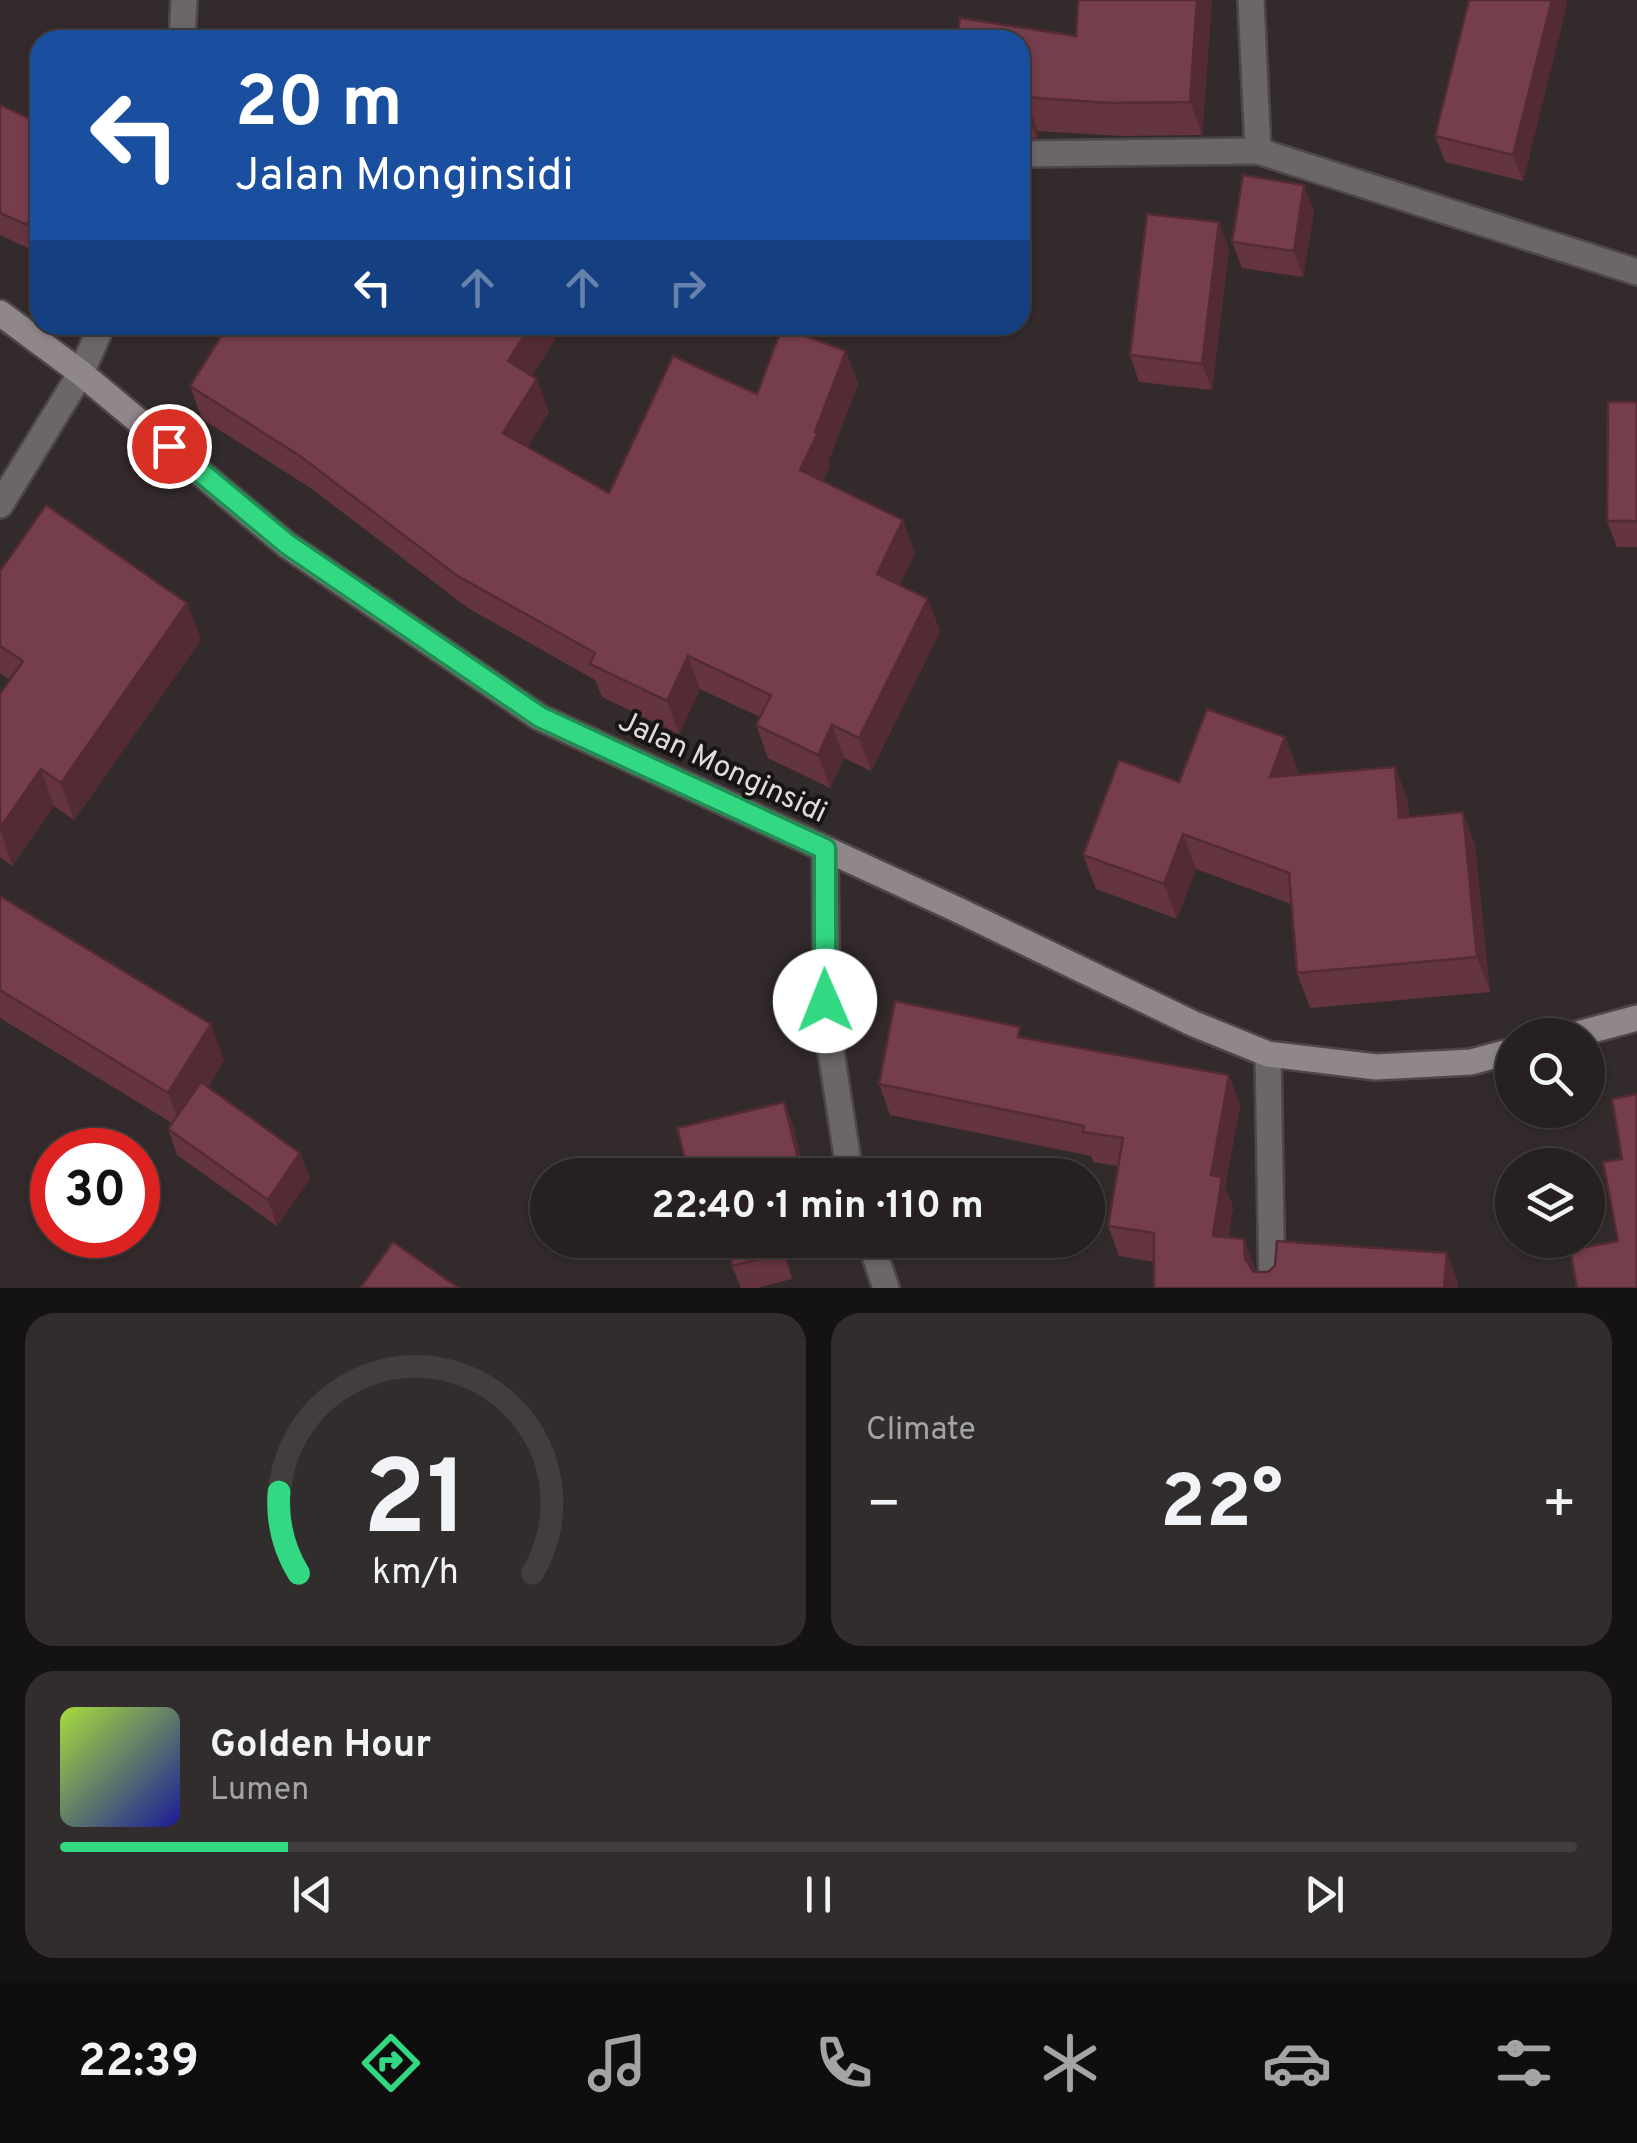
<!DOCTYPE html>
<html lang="en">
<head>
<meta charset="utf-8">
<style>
  :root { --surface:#262020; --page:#322d2d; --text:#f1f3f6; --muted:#a4a3a5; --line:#423e3e; --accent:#33d882 }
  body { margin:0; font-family:Overpass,sans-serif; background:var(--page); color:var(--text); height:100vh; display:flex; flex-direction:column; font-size:38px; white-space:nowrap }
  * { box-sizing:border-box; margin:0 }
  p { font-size:32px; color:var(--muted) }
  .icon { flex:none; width:55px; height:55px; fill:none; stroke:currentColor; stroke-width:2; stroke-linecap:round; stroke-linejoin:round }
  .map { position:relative; height:1288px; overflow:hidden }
  .sheet { display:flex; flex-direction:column; gap:25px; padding:25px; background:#151212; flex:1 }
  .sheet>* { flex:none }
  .top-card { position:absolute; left:30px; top:30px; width:1000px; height:305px; border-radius:30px; box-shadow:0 2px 8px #0004,0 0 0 2px var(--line); background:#1a4fa0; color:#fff; overflow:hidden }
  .tools { position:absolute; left:1495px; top:1018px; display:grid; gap:20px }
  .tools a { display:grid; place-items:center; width:110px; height:110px; border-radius:50%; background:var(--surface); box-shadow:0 2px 8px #0004,0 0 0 2px var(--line); font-size:50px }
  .speed { position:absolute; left:30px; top:1128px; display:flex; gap:20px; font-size:50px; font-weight:700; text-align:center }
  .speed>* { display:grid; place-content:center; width:130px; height:130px; border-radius:50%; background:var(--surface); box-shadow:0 2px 8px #0004,0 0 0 2px var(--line); line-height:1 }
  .speed .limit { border:15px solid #d22; background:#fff; color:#111 }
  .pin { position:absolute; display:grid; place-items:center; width:85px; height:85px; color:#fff; margin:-42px; border:5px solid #fff; border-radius:50%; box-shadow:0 2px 10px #0007 }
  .me { position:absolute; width:110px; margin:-55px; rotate:359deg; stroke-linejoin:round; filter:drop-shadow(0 0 8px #0008) }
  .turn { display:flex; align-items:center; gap:35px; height:210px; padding:0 40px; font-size:45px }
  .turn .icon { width:130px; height:130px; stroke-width:2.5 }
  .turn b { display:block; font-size:70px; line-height:85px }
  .lanes { display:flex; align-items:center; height:95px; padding:0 40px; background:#0003; justify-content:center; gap:50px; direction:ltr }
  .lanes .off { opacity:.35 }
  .big { font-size:75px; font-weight:700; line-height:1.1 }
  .sheet .tile { flex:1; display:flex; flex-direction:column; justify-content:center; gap:15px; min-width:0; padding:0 35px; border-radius:30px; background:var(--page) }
  .sheet .dial { align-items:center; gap:0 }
  .dial svg { height:260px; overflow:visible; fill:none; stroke:var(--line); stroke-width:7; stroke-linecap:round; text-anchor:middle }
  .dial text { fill:var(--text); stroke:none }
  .song { display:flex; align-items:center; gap:30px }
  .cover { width:120px; height:120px; border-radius:15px; background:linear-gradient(135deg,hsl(80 70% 55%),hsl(240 70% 35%)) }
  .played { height:10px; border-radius:5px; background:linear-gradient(90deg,var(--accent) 15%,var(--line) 15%) }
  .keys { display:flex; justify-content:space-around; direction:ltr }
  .heat { display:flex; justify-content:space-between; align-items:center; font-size:55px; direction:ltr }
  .sheet .tiles { flex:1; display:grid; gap:25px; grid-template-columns:1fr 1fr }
  .tile:last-child { grid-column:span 2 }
  .trip { position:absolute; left:530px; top:1158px; width:575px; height:100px; border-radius:50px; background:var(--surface); box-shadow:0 2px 8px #0004,0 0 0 2px var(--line); font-weight:700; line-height:100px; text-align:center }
  .tabs { display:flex; height:160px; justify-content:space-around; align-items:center; background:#0f0d0d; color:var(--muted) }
  .tabs .icon { width:70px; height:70px }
  .tabs .on { color:var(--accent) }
  .tabs b { font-size:45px; color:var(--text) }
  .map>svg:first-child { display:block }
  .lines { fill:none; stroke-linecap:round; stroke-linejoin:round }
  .street-casing { stroke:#4f4647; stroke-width:30 }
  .secondary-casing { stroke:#4f4647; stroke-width:30 }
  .street { stroke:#6b6768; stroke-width:25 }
  .secondary { stroke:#8f8789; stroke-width:25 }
  .wall { fill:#653441 }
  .shaded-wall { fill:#532b35 }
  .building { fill:#763d4c; stroke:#532b35; stroke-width:2.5 }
  .route-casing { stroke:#218c54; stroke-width:25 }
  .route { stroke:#33d882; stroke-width:18 }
  .labels { text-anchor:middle; stroke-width:8; stroke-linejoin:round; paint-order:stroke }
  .street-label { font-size:30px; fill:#e1dbdc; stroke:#181414 }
</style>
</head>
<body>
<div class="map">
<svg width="1637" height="1288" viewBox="0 0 1637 1288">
  <rect width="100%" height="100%" fill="#332a2b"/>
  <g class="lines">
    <g class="street-casing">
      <g id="street">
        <polyline points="1251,0 1258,151"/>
        <polyline points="182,40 184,0"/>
        <polyline points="1020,154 1258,151 1637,272"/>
        <polyline points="0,505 81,373 102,325"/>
        <polyline points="825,849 827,1026 850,1175"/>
        <polyline points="1268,1054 1272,1288"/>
        <polyline points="870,1240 886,1288"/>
      </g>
    </g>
    <g class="secondary-casing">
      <g id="secondary">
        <polyline points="0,313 81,373 287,545 539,717 956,909 1194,1024 1268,1054 1376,1067 1471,1062 1512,1051"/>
        <polyline points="1574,1035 1637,1018"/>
      </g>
    </g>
    <use href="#street" class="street"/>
    <use href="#secondary" class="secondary"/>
  </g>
  <g class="wall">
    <polygon points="1078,0 1212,0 1202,135 1121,136 1038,131 1037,138 1020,138 1020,40 1076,36"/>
    <polygon points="1469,0 1566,0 1567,4 1523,181 1445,162 1435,136"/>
    <polygon points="0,105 40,123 40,244 36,252 0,235"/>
    <polygon points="1314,211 1303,277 1242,268 1232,242"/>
    <polygon points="1229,248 1212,390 1139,382 1130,355"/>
    <polygon points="555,339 532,376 549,412 527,447 609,493 757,394 846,351 858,384 828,462 830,466 823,481 915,553 899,585 928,599 940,632 871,771 844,758 830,788 768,758 756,725 760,717 700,689 679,734 602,697 595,680 468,608 312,489 202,419 190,386"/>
    <polygon points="1637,402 1637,547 1617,547 1607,521"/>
    <polygon points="0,571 187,603 201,640 74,820 54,806 12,866 0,857 0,694 10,680 0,673"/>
    <polygon points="1285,737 1298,771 1297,775 1395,767 1408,802 1409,817 1463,812 1475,846 1490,992 1310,1008 1297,973 1291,904 1196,869 1177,919 1096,889 1083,855 1179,782"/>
    <polygon points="0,896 224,1060 208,1087 300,1153 310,1179 277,1226 177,1155 168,1129 172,1123 0,1018"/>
    <polygon points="1025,1038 1229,1075 1240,1105 1225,1187 1233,1207 1228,1237 1244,1239 1256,1272 1447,1253 1458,1283 1457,1288 1154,1288 1154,1262 1119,1256 1108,1226 1118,1166 1094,1162 1091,1156 890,1115 879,1084"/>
    <polygon points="727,1240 782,1240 792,1279 757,1288 741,1288 732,1266"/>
  </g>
  <g class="shaded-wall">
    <polygon points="1197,0 1212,0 1202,135 1190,102"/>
    <polygon points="1552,0 1566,0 1567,4 1523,181 1513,155"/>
    <polygon points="1025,97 1038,131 1037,138 1024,104"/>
    <polygon points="1304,185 1314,211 1303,277 1294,251"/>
    <polygon points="40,196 40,244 36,252 27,225"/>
    <polygon points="1219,222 1229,248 1212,390 1202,364"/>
    <polygon points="531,325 550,325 555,339 520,395 508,361"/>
    <polygon points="846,351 858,384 828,462 830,466 812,504 800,470"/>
    <polygon points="537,379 549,412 516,466 503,433"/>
    <polygon points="903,520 915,553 889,607 877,574"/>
    <polygon points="928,599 940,632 871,771 859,738"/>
    <polygon points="187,603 201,640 74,820 61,783"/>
    <polygon points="688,656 700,689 679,734 667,701"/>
    <polygon points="832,725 844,758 830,788 818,755"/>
    <polygon points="1285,737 1298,771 1283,812 1270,777"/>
    <polygon points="1395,767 1408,802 1412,852 1399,818"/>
    <polygon points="41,769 54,806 12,866 0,828"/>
    <polygon points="1463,812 1475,846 1490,992 1477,957"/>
    <polygon points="1183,834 1196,869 1177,919 1164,884"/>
    <polygon points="211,1024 224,1060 182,1129 168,1093"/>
    <polygon points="1229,1075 1240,1105 1225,1187 1233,1207 1224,1266 1213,1236 1211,1175"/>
    <polygon points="784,1102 794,1128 805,1175 802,1175"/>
    <polygon points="300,1153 310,1179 277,1226 268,1200"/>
    <polygon points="1244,1239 1255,1269 1256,1288 1245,1259"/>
    <polygon points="779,1240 782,1240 792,1279 783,1253"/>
    <polygon points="1447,1253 1458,1283 1457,1288 1444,1288"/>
  </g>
  <g class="building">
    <polygon points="1078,0 1197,0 1190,102 1109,103 1025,97 1024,104 1020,104 1020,40 957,40 960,18 1076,36"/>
    <polygon points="1469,0 1552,0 1513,155 1435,136"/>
    <polygon points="0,105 40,123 40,196 27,225 0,213"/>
    <polygon points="1243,175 1304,185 1294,251 1232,242"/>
    <polygon points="1147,214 1219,222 1202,364 1130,355"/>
    <polygon points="228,325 531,325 508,361 537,379 503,433 609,493 673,356 757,394 782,327 846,351 815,432 818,433 800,470 903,520 877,574 928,599 859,738 832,725 818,755 756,725 771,695 688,656 667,701 590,664 595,653 456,575 300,456 190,386"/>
    <polygon points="1608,402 1637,402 1637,521 1607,521"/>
    <polygon points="46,505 187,603 61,783 41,769 0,828 0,694 23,661 0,646 0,571"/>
    <polygon points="1207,709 1285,737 1270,777 1395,767 1399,818 1463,812 1477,957 1297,973 1289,873 1183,834 1164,884 1083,855 1119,760 1179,782"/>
    <polygon points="0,896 211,1024 168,1093 0,990"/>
    <polygon points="895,1001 1020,1027 1018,1037 1229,1075 1211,1175 1222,1177 1213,1236 1244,1239 1245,1259 1254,1272 1268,1272 1275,1266 1277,1241 1447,1253 1444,1288 1154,1288 1154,1233 1108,1226 1123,1138 1083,1132 1084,1126 879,1084"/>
    <polygon points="201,1082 300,1153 268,1200 168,1129"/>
    <polygon points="1637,1094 1637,1288 1577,1288 1570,1250 1618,1241 1603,1162 1622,1159 1612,1099"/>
    <polygon points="784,1102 802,1175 689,1175 677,1128"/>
    <polygon points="727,1240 779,1240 783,1253 732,1266"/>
    <polygon points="393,1242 459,1288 360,1288"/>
  </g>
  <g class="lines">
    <g class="route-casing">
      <polyline id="route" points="169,446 287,544 540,717 825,849 825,1001"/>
    </g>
    <use href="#route" class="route"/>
  </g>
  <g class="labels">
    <g class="street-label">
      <text transform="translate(723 766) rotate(25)" y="10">Jalan Monginsidi</text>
    </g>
  </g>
</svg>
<div class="tools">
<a><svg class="icon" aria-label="search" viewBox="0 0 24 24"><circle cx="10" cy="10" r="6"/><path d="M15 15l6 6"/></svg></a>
<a><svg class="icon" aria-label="layers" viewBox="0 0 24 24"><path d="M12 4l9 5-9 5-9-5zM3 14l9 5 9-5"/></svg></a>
</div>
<div class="speed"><div class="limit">30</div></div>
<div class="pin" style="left:169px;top:446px;background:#d93025"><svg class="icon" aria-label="arrive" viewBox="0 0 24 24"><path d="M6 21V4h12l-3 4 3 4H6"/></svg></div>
<svg class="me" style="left:825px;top:1001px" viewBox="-20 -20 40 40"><circle r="19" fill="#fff"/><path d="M0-13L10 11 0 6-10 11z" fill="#33d882"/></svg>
<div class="trip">22:40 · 1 min · 110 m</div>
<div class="top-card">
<div class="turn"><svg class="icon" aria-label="left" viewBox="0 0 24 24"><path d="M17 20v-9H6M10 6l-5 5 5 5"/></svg><div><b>20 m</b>Jalan Monginsidi</div></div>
<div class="lanes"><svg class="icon" aria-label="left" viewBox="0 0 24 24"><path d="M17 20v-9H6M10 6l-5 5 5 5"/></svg><svg class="icon off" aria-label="ahead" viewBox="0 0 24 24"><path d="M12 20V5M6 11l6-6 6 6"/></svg><svg class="icon off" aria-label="ahead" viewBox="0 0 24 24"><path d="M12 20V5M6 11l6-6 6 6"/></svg><svg class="icon off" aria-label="right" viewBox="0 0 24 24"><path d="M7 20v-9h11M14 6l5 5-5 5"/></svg></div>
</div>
</div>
<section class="sheet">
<div class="tiles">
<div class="tile dial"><svg viewBox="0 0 100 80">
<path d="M14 69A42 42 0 1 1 86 69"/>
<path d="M14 69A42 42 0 0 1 8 44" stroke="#33d882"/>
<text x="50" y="56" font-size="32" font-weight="700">21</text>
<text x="50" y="72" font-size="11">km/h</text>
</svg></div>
<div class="tile"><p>Climate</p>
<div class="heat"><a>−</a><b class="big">22°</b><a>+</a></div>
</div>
<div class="tile">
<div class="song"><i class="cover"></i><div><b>Golden Hour</b><p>Lumen</p></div></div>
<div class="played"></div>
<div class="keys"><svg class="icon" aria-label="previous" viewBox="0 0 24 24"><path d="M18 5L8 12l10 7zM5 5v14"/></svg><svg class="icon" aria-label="pause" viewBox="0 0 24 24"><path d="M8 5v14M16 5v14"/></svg><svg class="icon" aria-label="next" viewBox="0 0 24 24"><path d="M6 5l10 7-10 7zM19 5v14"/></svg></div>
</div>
</div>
</section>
<nav class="tabs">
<b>22:39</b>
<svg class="icon on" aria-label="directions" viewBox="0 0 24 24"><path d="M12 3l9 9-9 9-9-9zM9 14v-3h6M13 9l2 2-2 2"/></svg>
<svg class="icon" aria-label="music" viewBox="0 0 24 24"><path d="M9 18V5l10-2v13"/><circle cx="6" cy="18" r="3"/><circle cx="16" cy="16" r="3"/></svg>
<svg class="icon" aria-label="phone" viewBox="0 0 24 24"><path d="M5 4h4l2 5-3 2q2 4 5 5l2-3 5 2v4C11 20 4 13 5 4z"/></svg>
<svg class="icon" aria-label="climate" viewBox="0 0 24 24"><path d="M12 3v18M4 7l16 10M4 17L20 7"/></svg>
<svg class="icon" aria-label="car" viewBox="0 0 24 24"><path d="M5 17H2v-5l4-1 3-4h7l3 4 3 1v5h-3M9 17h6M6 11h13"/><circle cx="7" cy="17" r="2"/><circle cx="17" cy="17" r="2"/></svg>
<svg class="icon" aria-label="filters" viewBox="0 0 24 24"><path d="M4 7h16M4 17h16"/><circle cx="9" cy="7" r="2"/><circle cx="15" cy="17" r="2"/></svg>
</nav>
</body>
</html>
